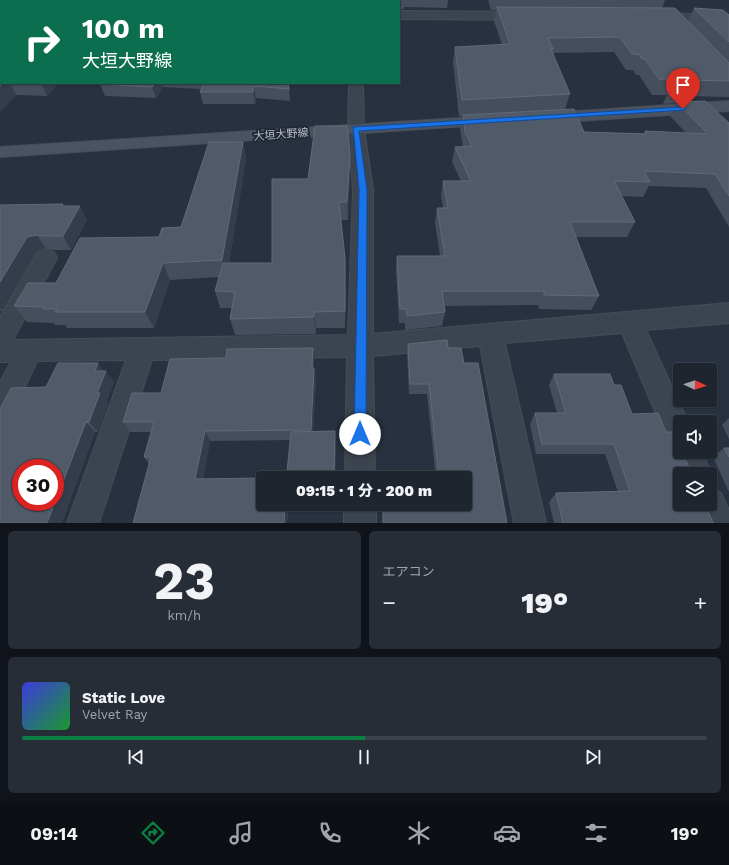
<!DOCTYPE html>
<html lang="ja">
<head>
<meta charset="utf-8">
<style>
  :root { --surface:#1e252f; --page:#262d37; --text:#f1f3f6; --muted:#a1a5aa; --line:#3c424b; --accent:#0b8043 }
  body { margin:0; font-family:"Work Sans","Noto Sans JP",sans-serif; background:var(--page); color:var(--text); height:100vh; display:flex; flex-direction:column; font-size:15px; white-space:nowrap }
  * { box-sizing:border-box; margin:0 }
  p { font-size:13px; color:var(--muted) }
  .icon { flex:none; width:22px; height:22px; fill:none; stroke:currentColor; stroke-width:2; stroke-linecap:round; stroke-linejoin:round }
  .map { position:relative; height:523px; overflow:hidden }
  .sheet { display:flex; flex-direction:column; gap:8px; padding:8px; background:#10141a; flex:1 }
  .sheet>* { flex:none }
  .top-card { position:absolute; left:0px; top:0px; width:400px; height:84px; box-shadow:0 1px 3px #0004,0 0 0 1px var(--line); background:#0b6e4f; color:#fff; overflow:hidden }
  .needle { width:26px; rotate:93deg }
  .buttons { position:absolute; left:673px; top:363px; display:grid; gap:8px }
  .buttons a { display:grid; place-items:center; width:44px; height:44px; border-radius:4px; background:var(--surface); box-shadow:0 1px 3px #0004,0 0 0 1px var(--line); font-size:20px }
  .speed { position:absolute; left:12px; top:459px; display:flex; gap:8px; font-size:20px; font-weight:700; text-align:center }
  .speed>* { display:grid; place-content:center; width:52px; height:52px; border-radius:50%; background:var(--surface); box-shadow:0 1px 3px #0004,0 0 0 1px var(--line); line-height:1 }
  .speed .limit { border:6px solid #d22; background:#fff; color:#111 }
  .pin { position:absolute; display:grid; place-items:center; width:34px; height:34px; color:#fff; margin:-41px -17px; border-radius:50% 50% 50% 0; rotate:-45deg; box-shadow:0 0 4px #0007 }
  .pin .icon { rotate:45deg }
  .me { position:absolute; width:44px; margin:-22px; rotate:0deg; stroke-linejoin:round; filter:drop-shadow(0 0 3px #0008) }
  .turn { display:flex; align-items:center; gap:14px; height:84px; padding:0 16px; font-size:18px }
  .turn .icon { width:52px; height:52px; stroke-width:2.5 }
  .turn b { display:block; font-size:28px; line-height:34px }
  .big { font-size:30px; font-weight:800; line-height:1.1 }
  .sheet .tile { flex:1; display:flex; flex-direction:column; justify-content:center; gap:6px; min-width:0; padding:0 14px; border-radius:6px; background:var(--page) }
  .sheet .dial { align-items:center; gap:0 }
  .dial b { font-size:52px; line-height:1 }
  .song { display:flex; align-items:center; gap:12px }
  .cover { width:48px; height:48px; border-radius:6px; background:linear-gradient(135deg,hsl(240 70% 55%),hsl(130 70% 35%)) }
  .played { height:4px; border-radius:2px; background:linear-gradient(90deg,var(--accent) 50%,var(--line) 50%) }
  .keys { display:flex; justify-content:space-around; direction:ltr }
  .heat { display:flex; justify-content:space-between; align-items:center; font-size:22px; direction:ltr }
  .sheet .tiles { flex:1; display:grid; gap:8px; grid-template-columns:1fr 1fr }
  .tile:last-child { grid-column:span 2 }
  .trip { position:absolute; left:256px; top:471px; width:216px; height:40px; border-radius:4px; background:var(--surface); box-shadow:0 1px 3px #0004,0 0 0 1px var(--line); font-weight:800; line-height:40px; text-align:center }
  .tab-bar { display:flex; height:64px; justify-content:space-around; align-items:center; background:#0c0f13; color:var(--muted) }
  .tab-bar .icon { width:28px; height:28px }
  .tab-bar .selected { color:var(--accent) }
  .tab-bar b { font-size:18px; color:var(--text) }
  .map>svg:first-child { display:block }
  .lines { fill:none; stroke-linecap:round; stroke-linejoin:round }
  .street-casing { stroke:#464d58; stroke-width:2 }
  .secondary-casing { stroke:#464d58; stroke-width:2 }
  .street { fill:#3c444f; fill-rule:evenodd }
  .secondary { fill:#4a5362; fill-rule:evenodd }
  .wall { fill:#444e5d; fill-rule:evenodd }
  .shaded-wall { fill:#333d4c }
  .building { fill:#505a69; stroke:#616a78; fill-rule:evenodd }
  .route { fill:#1a73e8; stroke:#114b97 }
  .labels { text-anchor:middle; stroke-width:4; stroke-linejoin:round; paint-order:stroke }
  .far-street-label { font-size:11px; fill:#b9bfca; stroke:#212934 }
</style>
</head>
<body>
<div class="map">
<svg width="729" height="523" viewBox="0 0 729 523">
  <rect width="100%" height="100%" fill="#28313f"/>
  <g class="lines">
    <g class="street-casing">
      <g id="street">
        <polygon points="399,11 526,12 530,13 532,16 530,19 526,20 399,19"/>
        <polygon points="654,13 729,15 729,23 650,20 648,17 650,14"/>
        <polygon points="349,83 363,83 364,129 373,190 373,334 729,303 729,323 646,330 688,422 680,422 680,452 702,452 711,474 710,477 710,474 681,474 672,452 674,449 670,447 622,333 505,343 546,523 514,523 480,346 373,356 375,478 345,478 347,357 152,360 99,523 67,523 126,360 37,361 10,419 0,423 0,382 11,362 0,362 0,317 38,252 46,250 54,252 57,258 13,340 348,335 353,190 348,129"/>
        <polygon points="710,488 721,493 729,510 729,523 702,523 694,504 710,504"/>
        <rect x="344" y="504" width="32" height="19"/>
      </g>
    </g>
    <g class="secondary-casing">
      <g id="secondary">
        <polygon points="729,101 729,111 548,123 542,121 540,118 542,115 548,113"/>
        <polygon points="492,116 498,118 500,121 498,124 0,157 0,147"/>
      </g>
    </g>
    <use href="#street" class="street"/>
    <use href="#secondary" class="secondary"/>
  </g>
  <g class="wall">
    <polygon points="0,0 146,0 145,1 1,1 1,83 58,83 47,96 16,95 0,112"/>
    <polygon points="249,0 448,0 447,8 404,7 404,9 399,9 399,1 182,1 249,1"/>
    <path d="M488,0H665L662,8L688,21L694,8L729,15V97L688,96L685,102L729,123V227L706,188L649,186L643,197L622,196L635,222L627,237H576L599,296L591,310L539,309L538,305L444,306L445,312L442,326L405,330V323H399L396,270L397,256H440L435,223L437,208H443L441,195L443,181H461L452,162L455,147H463L460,129L463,116L459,117L453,62L455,47L502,45L494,21L496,10H491ZM614,52L626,70H633L636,75H639L652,95H667L663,104L676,103L670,116L686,133L645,131L643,134L584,132L565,109L570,94L552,53Z"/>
    <polygon points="102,83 289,83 290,101 256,98 255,104 203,104 200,92 201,89 163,87 156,98 105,96 100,84"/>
    <polygon points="243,142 246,159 229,263 272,263 308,179 350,155 350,171 348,220 341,220 345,258 346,275 345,328 316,328 316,334 235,335 230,319 232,308 220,308 215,291 219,277 170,280 154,328 67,328 65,325 55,325 54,323 27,322 14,306 56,283 181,227"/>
    <polygon points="0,205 64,206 87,220 71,250 53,250 46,249 37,251 2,311 0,311"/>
    <polygon points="408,344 448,348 464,363 507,523 383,523 382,504 465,504 465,478 436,478 427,394 409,394 407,354"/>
    <polygon points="313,348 314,359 314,368 316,379 313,432 335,431 336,441 335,478 288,478 287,472 290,440 210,441 203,479 263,504 289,504 287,523 133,523 149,464 144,457 151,432 130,432 123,422 161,393 226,358"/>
    <polygon points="104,371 114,382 107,401 108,404 98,432 95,432 62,523 0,523 46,387"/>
    <polygon points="554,374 614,385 632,414 666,432 713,523 554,523 549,502 556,493 618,492 605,454 536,454 530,424 535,413 557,413 549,385"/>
    <polygon points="729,418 729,439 722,425"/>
    <polygon points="724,448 729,448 729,492 713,457"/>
  </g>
  <g class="shaded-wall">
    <polygon points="124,0 146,0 145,1 122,1"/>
    <polygon points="3,83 10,83 16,95 0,112 0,86"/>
    <polygon points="41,83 58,83 47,96"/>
    <polygon points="155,83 162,83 163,87 156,98 152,87"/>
    <polygon points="288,83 289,83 290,101 289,89"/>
    <polygon points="254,86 256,98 255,104 253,92"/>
    <polygon points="243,142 246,159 227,276 222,260"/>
    <polygon points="350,155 350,171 348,220 347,202"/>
    <polygon points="80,206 87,220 71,250 63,236"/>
    <polygon points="37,235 46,249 37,251 2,311 0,308 0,282 27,237"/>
    <polygon points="345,258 346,275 345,328"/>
    <polygon points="163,263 170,280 154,328 145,312"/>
    <polygon points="314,312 316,328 316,334 314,317"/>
    <polygon points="313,348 314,359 313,379 312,368"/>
    <polygon points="98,363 105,373 106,371 114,382 107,401 108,404 98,432 89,422 97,393 95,371"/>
    <polygon points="314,368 316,379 313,440 311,430"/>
    <polygon points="86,422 95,432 62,523 47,523"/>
    <polygon points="205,431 210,441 201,487 195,479"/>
    <polygon points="335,431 336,441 334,478 334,472"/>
    <polygon points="285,504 289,504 287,523 284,523"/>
  </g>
  <g class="building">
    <polygon points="0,0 124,0 122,1 1,1 1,83 3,83 0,86"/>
    <polygon points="183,0 249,1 249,0 287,0 297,1 182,1"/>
    <polygon points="497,7 675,8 729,63 729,81 685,80 693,86 671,87 679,79 659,79 645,59 642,59 639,54 632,54 620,37 548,38 553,49 551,49 570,94 462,100 455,47 510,44"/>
    <polygon points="694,8 723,10 729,15 729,42"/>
    <polygon points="102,83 155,83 152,87 100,84"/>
    <polygon points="204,83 288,83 289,89 254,86 253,92 200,92"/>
    <polygon points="705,101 729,123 729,196 715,174 644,171 650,182 614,181 635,222 570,222 599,296 544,295 544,291 442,291 445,312 407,316 406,309 400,309 397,256 445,256 437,208 448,208 443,181 471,181 455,147 472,146 465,132 463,115 574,109 584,132 646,134 645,131 708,134 677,102"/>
    <polygon points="315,126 347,126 350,155 347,202 339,202 345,258 345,311 314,312 314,317 230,319 235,292 215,291 223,263 272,263 272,179 308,179"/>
    <polygon points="209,142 243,142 222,260 163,263 145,312 55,312 57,309 43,309 44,307 14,306 28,283 56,283 80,238 159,237 162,228 181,227"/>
    <polygon points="63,204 62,206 80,206 63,236 44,236 37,235 27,237 0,282 0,205"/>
    <polygon points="447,340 448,348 461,348 464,363 478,363 507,523 383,523 383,504 465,504 465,478 439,478 429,384 410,384 408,344"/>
    <polygon points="313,348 312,368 314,368 311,430 205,431 195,479 263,478 263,504 285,504 284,523 133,523 151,457 144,457 154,422 123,422 132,393 161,393 170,359 226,358 227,349"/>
    <path d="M58,363H98L95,371H106L97,393H100L89,422H86L47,523H0V409L11,388L46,387ZM21,468H55V502H21Z"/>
    <polygon points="554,374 610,374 614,385 621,385 632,414 658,413 666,432 673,432 680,448 680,452 682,452 692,474 680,474 680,504 705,504 713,523 563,523 556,493 630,491 614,444 542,444 535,413 566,413"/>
    <polygon points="335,431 334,472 287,472 291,432"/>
    <polygon points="724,448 729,448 729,457"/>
  </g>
  <polygon class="route" points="683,107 686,109 685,110 359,131 367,190 366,434 364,438 360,440 356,438 354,434 359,190 353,127"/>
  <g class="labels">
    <g class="far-street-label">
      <text transform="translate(281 134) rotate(-4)" y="4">大垣大野線</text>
    </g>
  </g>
</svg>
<div class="buttons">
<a><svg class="needle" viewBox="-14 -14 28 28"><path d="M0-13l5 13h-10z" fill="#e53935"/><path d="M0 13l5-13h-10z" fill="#a1a5aa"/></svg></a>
<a><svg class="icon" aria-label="sound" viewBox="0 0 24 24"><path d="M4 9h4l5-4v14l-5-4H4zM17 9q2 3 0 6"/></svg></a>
<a><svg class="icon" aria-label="layers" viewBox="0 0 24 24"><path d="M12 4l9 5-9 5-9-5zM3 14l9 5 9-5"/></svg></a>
</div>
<div class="speed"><div class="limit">30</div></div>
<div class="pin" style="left:683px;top:109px;background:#d93025"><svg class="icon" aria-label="arrive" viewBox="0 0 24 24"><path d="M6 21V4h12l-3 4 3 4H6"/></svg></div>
<svg class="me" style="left:360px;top:434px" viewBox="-20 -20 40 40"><circle r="19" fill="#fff"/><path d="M0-13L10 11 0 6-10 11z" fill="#1a73e8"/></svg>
<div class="trip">09:15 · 1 分 · 200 m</div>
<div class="top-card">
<div class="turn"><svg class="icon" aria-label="right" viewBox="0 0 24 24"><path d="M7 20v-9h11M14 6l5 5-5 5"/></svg><div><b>100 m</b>大垣大野線</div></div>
</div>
</div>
<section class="sheet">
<div class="tiles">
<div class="tile dial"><b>23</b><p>km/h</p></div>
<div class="tile"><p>エアコン</p>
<div class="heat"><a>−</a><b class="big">19°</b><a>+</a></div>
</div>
<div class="tile">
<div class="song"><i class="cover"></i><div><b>Static Love</b><p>Velvet Ray</p></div></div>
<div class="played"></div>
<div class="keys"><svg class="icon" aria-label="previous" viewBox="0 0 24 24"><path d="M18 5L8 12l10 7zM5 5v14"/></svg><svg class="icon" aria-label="pause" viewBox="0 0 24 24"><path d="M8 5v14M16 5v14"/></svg><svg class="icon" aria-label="next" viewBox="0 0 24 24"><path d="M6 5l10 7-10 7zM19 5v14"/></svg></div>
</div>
</div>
</section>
<nav class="tab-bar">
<b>09:14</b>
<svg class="icon selected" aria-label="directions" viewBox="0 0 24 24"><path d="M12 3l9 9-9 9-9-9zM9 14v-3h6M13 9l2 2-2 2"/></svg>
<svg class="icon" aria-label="music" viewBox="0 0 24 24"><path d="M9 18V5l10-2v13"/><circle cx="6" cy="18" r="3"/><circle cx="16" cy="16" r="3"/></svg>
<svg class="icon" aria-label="phone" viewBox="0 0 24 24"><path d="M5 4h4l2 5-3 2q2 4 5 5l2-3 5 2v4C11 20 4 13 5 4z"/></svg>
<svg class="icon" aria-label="climate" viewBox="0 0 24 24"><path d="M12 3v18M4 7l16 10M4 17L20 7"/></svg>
<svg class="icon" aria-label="car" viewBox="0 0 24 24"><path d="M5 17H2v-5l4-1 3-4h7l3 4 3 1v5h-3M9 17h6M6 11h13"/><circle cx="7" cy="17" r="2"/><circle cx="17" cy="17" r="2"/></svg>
<svg class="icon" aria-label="filters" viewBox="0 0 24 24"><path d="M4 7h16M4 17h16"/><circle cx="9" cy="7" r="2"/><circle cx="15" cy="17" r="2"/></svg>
<b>19°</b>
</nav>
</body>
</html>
